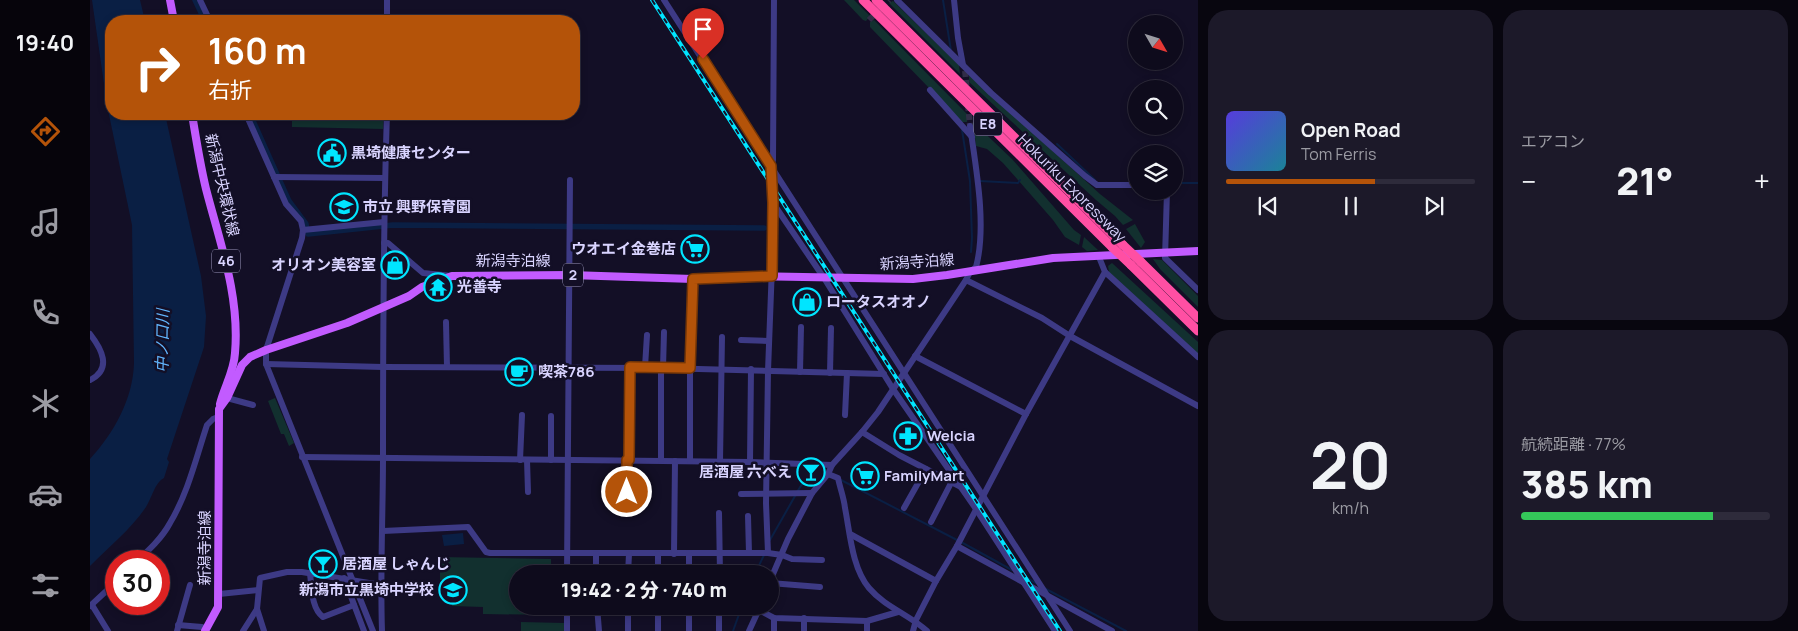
<!DOCTYPE html>
<html lang="ja">
<head>
<meta charset="utf-8">
<style>
  :root { --surface:#0e0b1c; --page:#1c1929; --text:#f1f3f6; --muted:#9b9ba3; --line:#2e2b3b; --accent:#b45309 }
  body { margin:0; font-family:Manrope,"Noto Sans JP",sans-serif; background:var(--page); color:var(--text); height:100vh; display:flex; flex-direction:column; font-size:19px; white-space:nowrap }
  * { box-sizing:border-box; margin:0 }
  p { font-size:16px; color:var(--muted) }
  .icon { flex:none; width:28px; height:28px; fill:none; stroke:currentColor; stroke-width:2; stroke-linecap:round; stroke-linejoin:round }
  .map { position:relative; flex:1; overflow:hidden }
  .side { display:flex; flex-direction:column; gap:10px; padding:10px; background:#08060f; width:600px }
  .side>* { flex:none }
  .banner { position:absolute; left:15px; top:15px; width:475px; height:105px; border-radius:20px; box-shadow:0 2px 8px #0003,0 0 0 1px var(--line); background:#b45309; color:#fff; overflow:hidden }
  .needle { width:32px; rotate:129deg }
  .fabs { position:absolute; left:1038px; top:15px; display:grid; gap:10px }
  .fabs a { display:grid; place-items:center; width:55px; height:55px; border-radius:50%; background:var(--surface); box-shadow:0 2px 8px #0003,0 0 0 1px var(--line); font-size:25px }
  .speed { position:absolute; left:15px; top:550px; display:flex; gap:10px; font-size:25px; font-weight:700; text-align:center }
  .speed>* { display:grid; place-content:center; width:65px; height:65px; border-radius:50%; background:var(--surface); box-shadow:0 2px 8px #0003,0 0 0 1px var(--line); line-height:1 }
  .speed .limit { border:8px solid #d22; background:#fff; color:#111 }
  .pin { position:absolute; display:grid; place-items:center; width:42px; height:42px; color:#fff; margin:-51px -21px; border-radius:50% 50% 50% 0; rotate:-45deg; box-shadow:0 0 5px #0007 }
  .pin .icon { rotate:45deg }
  .me { position:absolute; width:55px; margin:-28px; rotate:0deg; stroke-linejoin:round; filter:drop-shadow(0 0 4px #0008) }
  .turn { display:flex; align-items:center; gap:18px; height:105px; padding:0 20px; font-size:22px }
  .turn .icon { width:65px; height:65px; stroke-width:2.5 }
  .turn b { display:block; font-size:35px; line-height:42px }
  .big { font-size:38px; font-weight:800; line-height:1.1 }
  .side .tile { flex:1; display:flex; flex-direction:column; justify-content:center; gap:8px; min-width:0; padding:0 18px; border-radius:20px; background:var(--page) }
  .side .dial { align-items:center; gap:0 }
  .dial b { font-size:65px; line-height:1 }
  .song { display:flex; align-items:center; gap:15px }
  .cover { width:60px; height:60px; border-radius:8px; background:linear-gradient(135deg,hsl(250 70% 55%),hsl(190 70% 35%)) }
  .played { height:5px; border-radius:2px; background:linear-gradient(90deg,var(--accent) 60%,var(--line) 60%) }
  .keys { display:flex; justify-content:space-around; direction:ltr }
  .heat { display:flex; justify-content:space-between; align-items:center; font-size:28px; direction:ltr }
  .charge { height:8px; border-radius:4px; background:linear-gradient(90deg,#34c759 77%,var(--line) 0) }
  .side .tiles { flex:1; display:grid; gap:10px; grid-template-columns:repeat(2,1fr) }
  .trip { position:absolute; left:419px; top:565px; width:270px; height:50px; border-radius:25px; background:var(--surface); box-shadow:0 2px 8px #0003,0 0 0 1px var(--line); font-weight:800; line-height:50px; text-align:center }
  main { display:flex; flex:1; min-height:0 }
  .menu { display:flex; flex-direction:column; width:90px; justify-content:space-around; align-items:center; background:#06040b; color:var(--muted) }
  .menu .icon { width:35px; height:35px }
  .menu .selected { color:var(--accent) }
  .menu b { font-size:22px; color:var(--text) }
  .map>svg:first-child { display:block }
  .green { fill:#12302f }
  .water { fill:#0a1f44 }
  .lines { fill:none; stroke-linecap:round; stroke-linejoin:round }
  .stream { stroke:#0a1f44; stroke-width:2 }
  .canal { stroke:#0a1f44; stroke-width:5.5 }
  .minor-tunnel { stroke:#312d47; stroke-width:6; stroke-dasharray:6 3; stroke-linecap:butt }
  .minor { stroke:#3d3a85; stroke-width:6 }
  .major { stroke:#c25bff; stroke-width:8 }
  .highway { stroke:#ff4fa3; stroke-width:9 }
  .rail-casing { stroke:#00e5ff; stroke-width:4 }
  .rail { stroke:#130f26; stroke-width:2; stroke-dasharray:5.5; stroke-linecap:butt }
  .highway-bridge { stroke:#ff4fa3; stroke-width:9 }
  .route-casing { stroke:#753606; stroke-width:12 }
  .route { stroke:#b45309; stroke-width:9 }
  .labels { text-anchor:middle; stroke-width:5; stroke-linejoin:round; paint-order:stroke }
  .shield { fill:#130f26; stroke:#9e99be; stroke-width:1 }
  .shield-label { font-size:14px; font-weight:bold; fill:#d9d4ff }
  .poi-label { font-size:15px; font-weight:bold; fill:#d9d4ff; stroke:#130f26; text-anchor:start }
  .street-label { font-size:15px; fill:#d9d4ff; stroke:#130f26 }
  .water-label { font-size:16px; font-style:italic; fill:#62b6ff; stroke:#130f26 }
</style>
</head>
<body>
<main>
<nav class="menu">
<b>19:40</b>
<svg class="icon selected" aria-label="directions" viewBox="0 0 24 24"><path d="M12 3l9 9-9 9-9-9zM9 14v-3h6M13 9l2 2-2 2"/></svg>
<svg class="icon" aria-label="music" viewBox="0 0 24 24"><path d="M9 18V5l10-2v13"/><circle cx="6" cy="18" r="3"/><circle cx="16" cy="16" r="3"/></svg>
<svg class="icon" aria-label="phone" viewBox="0 0 24 24"><path d="M5 4h4l2 5-3 2q2 4 5 5l2-3 5 2v4C11 20 4 13 5 4z"/></svg>
<svg class="icon" aria-label="climate" viewBox="0 0 24 24"><path d="M12 3v18M4 7l16 10M4 17L20 7"/></svg>
<svg class="icon" aria-label="car" viewBox="0 0 24 24"><path d="M5 17H2v-5l4-1 3-4h7l3 4 3 1v5h-3M9 17h6M6 11h13"/><circle cx="7" cy="17" r="2"/><circle cx="17" cy="17" r="2"/></svg>
<svg class="icon" aria-label="filters" viewBox="0 0 24 24"><path d="M4 7h16M4 17h16"/><circle cx="9" cy="7" r="2"/><circle cx="15" cy="17" r="2"/></svg>
</nav>
<div class="map">
<svg width="1108" height="631" viewBox="0 0 1108 631">
  <rect width="100%" height="100%" fill="#130f26"/>
  <g class="green">
    <polygon points="754,0 764,0 780,16 776,21 773,20"/>
    <polygon points="803,1 869,65 870,74 799,3"/>
    <polygon points="784,20 877,114 877,122 872,122 780,27 780,22"/>
    <polygon points="879,75 1010,194 1043,220 1033,225 1025,216 1006,200 879,82"/>
    <polygon points="202,114 294,114 293,129 202,127"/>
    <polygon points="883,122 922,159 984,230 991,235 989,245 975,237 963,220 913,163 897,149 886,146"/>
    <polygon points="1045,224 1055,242 1051,248 1036,229"/>
    <polygon points="994,237 1008,250 997,251 992,247"/>
    <polygon points="1063,259 1072,260 1108,296 1108,307 1070,269"/>
    <polygon points="1022,263 1108,342 1108,354 1019,272 1018,266"/>
    <polygon points="185,398 204,443 199,446 194,434 191,434 178,401"/>
    <polygon points="350,557 461,559 461,574 428,574 428,606 460,606 460,615 393,614 393,607 362,606 362,581 350,580"/>
    <polygon points="431,622 474,623 474,631 431,631"/>
  </g>
  <g class="water">
    <path d="M2,0H50L55,21H21V114H75L111,276L116,316L114,347L77,459L79,462L74,478C65,482 62,498 56,507C41,529 19,547 0,566V459C24,433 43,399 44,363L42,225L17,105Z"/>
    <polygon points="373,533 374,544 354,546 352,535"/>
  </g>
  <g class="lines">
    <g class="stream">
      <polyline points="853,0 861,51"/>
      <polyline points="872,130 880,181 882,238 881,252"/>
      <polyline points="967,144 1005,180"/>
      <polyline points="890,181 928,183 930,180"/>
      <polyline points="1084,183 1108,183"/>
      <polyline points="749,479 867,540"/>
      <polyline points="707,492 712,484 724,472 736,473"/>
      <polyline points="680,540 705,496"/>
      <polyline points="871,542 922,570"/>
      <polyline points="665,574 674,555"/>
      <polyline points="933,576 946,583"/>
      <polyline points="954,588 1036,631"/>
      <polyline points="643,631 652,606"/>
    </g>
    <g class="canal">
      <polyline points="105,0 115,21"/>
      <polyline points="160,114 199,201 216,224 218,234 303,225 674,228"/>
    </g>
    <g class="minor-tunnel">
      <polyline points="779,20 799,0"/>
      <polyline points="875,71 877,90"/>
      <polyline points="878,105 880,126"/>
    </g>
    <g class="minor">
      <polyline points="110,0 120,21"/>
      <polyline points="574,0 980,631"/>
      <polyline points="807,0 901,93 995,176 1007,185 1046,185"/>
      <polyline points="864,0 868,38 873,65"/>
      <polyline points="297,21 297,0"/>
      <polyline points="840,90 882,137"/>
      <polyline points="156,114 196,204 211,221 213,230 212,238 176,350 176,364 283,631"/>
      <polyline points="184,177 295,178"/>
      <polyline points="1077,191 1075,258 1108,290"/>
      <polyline points="683,203 734,278 803,389 886,509 965,631"/>
      <polyline points="213,230 294,222"/>
      <polyline points="294,243 298,243 333,273 362,276"/>
      <polyline points="1015,272 1108,357"/>
      <polyline points="876,280 952,318 980,336 1108,406"/>
      <polyline points="356,322 357,367"/>
      <path d="M0,334C11,348 23,369 0,380"/>
      <polyline points="651,340 679,341"/>
      <polyline points="825,356 936,414"/>
      <polyline points="176,364 293,367 571,368 794,374"/>
      <polyline points="555,367 557,335"/>
      <polyline points="573,368 574,332"/>
      <polyline points="710,372 711,327"/>
      <polyline points="740,373 741,328"/>
      <polyline points="137,398 163,405"/>
      <polyline points="755,415 757,373"/>
      <polyline points="772,432 809,455 871,487"/>
      <polyline points="212,457 660,462 742,465"/>
      <polyline points="430,460 432,415"/>
      <polyline points="437,460 438,492"/>
      <polyline points="461,460 461,416"/>
      <polyline points="571,460 571,368"/>
      <polyline points="539,461 540,367"/>
      <polyline points="600,461 600,368 603,279"/>
      <polyline points="630,461 632,337"/>
      <polyline points="660,462 661,369"/>
      <path d="M738,474L748,478C750,488 754,498 755,508C760,533 762,568 779,588C795,607 820,615 837,631"/>
      <polyline points="651,494 722,493"/>
      <polyline points="536,507 537,460"/>
      <polyline points="814,508 836,469"/>
      <polyline points="629,513 630,574"/>
      <polyline points="658,516 659,553"/>
      <polyline points="841,522 861,483"/>
      <polyline points="293,531 378,527 396,552 400,553 678,553 692,555 702,559 732,560"/>
      <polyline points="760,534 846,581"/>
      <polyline points="867,546 1022,631"/>
      <polyline points="678,553 676,503 678,371 682,266 683,203 681,166 683,160 684,0"/>
      <polyline points="568,554 568,574"/>
      <polyline points="584,554 585,461"/>
      <path d="M47,561C59,550 72,538 80,523C98,493 106,458 117,425L123,419L128,417"/>
      <path d="M220,574C222,587 221,608 233,617L264,605"/>
      <polyline points="477,574 480,180"/>
      <polyline points="506,574 506,554"/>
      <polyline points="538,574 539,554"/>
      <polyline points="599,574 599,553"/>
      <polyline points="254,578 274,631"/>
      <path d="M680,581L698,539L722,493L738,474L742,465L772,432L788,412L876,280L880,272L886,267C897,226 886,168 880,126"/>
      <polyline points="680,583 730,587"/>
      <polyline points="129,594 168,590"/>
      <polyline points="2,605 18,631"/>
      <polyline points="0,606 26,582"/>
      <polyline points="507,606 509,631"/>
      <polyline points="568,606 568,631"/>
      <polyline points="669,610 684,618 777,621 808,612"/>
      <polyline points="88,625 112,627 115,630"/>
      <polyline points="87,631 100,585"/>
      <polyline points="153,631 167,609"/>
      <polyline points="174,631 167,609 170,578 197,572 212,572 291,585"/>
      <path d="M292,631C290,573 293,514 293,456C293,342 293,228 297,114"/>
      <polyline points="477,631 477,606"/>
      <polyline points="538,631 538,606"/>
      <polyline points="599,631 599,606"/>
      <polyline points="629,631 629,606"/>
      <polyline points="659,631 670,607"/>
      <polyline points="684,631 684,618"/>
      <polyline points="714,631 714,618"/>
      <polyline points="777,631 777,621"/>
      <polyline points="823,631 826,620 846,581 867,546 936,414 1015,272 1009,257"/>
    </g>
    <g class="major">
      <polyline points="80,0 84,21"/>
      <path d="M102,114C106,139 110,164 116,189C130,243 150,296 145,353C144,372 134,387 130,404"/>
      <polyline points="115,631 128,607 129,409 137,398 152,365 160,357 176,350 257,323 319,296 332,287 362,276 480,275 603,279 655,276 823,279 857,275 963,258 1108,251"/>
    </g>
    <g class="highway">
      <polyline points="773,0 1022,247"/>
      <polyline points="786,0 1033,245"/>
      <polyline points="1051,262 1108,318"/>
      <polyline points="1041,265 1108,331"/>
    </g>
    <g class="rail-casing">
      <polyline id="rail" points="562,0 970,631"/>
    </g>
    <use href="#rail" class="rail"/>
    <g class="highway-bridge">
      <polyline points="1033,245 1051,262"/>
      <polyline points="1022,247 1041,265"/>
    </g>
  </g>
  <g class="lines">
    <g class="route-casing">
      <polyline id="route" points="537,492 537,460 539,460 540,367 600,368 603,279 682,276 683,203 681,166 613,59"/>
    </g>
    <use href="#route" class="route"/>
  </g>
  <defs>
    <g id="civic-ring" transform="scale(1.4375)"><circle r="9.5" fill="#130f26" stroke="#00e5ff" stroke-width="1.5"/><path d="M-.6-6.5H3V-4.5H.6V-3L4-1V1h2V6H-6V1h2V-1L-.6-3ZM-1.2 2.5V6h2.4V2.5Z" fill="#00e5ff"/></g>
    <g id="school-ring" transform="scale(1.4375)"><circle r="9.5" fill="#130f26" stroke="#00e5ff" stroke-width="1.5"/><path d="M0-5L7-2L0 1L-7-2ZM-4 1L0 2.5L4 1V4Q0 6-4 4Z" fill="#00e5ff"/></g>
    <g id="supermarket-ring" transform="scale(1.4375)"><circle r="9.5" fill="#130f26" stroke="#00e5ff" stroke-width="1.5"/><path d="M-6-5.5h2.5l.6 2H6L4.5 2H-2.5L-4.4-4H-6ZM-1.5 3.2a1.3 1.3 0 1 0 .1 0ZM3 3.2a1.3 1.3 0 1 0 .1 0Z" fill="#00e5ff"/></g>
    <g id="shop-ring" transform="scale(1.4375)"><circle r="9.5" fill="#130f26" stroke="#00e5ff" stroke-width="1.5"/><path d="M-5-2.5h2.3a2.7 3.5 0 0 1 5.4 0H5L5.5 6h-11ZM-1.5-2.5h3a1.5 2.3 0 0 0-3 0Z" fill="#00e5ff"/></g>
    <g id="temple-ring" transform="scale(1.4375)"><circle r="9.5" fill="#130f26" stroke="#00e5ff" stroke-width="1.5"/><path d="M0-6L5-2H3V0L6.5 2.5H4V6H1.5V3h-3V6H-4V2.5H-6.5L-3 0V-2H-5Z" fill="#00e5ff"/></g>
    <g id="cafe-ring" transform="scale(1.4375)"><circle r="9.5" fill="#130f26" stroke="#00e5ff" stroke-width="1.5"/><path d="M-5.5-4.5H6V0H3Q3 3.5 0 3.5H-2.5Q-5.5 3.5-5.5 0ZM3-3.2v2h1.7v-2ZM-6 4.5H4V6H-6Z" fill="#00e5ff"/></g>
    <g id="pharmacy-ring" transform="scale(1.4375)"><circle r="9.5" fill="#130f26" stroke="#00e5ff" stroke-width="1.5"/><path d="M-2-6h4v4h4v4h-4v4h-4v-4h-4v-4h4Z" fill="#00e5ff"/></g>
    <g id="bar-ring" transform="scale(1.4375)"><circle r="9.5" fill="#130f26" stroke="#00e5ff" stroke-width="1.5"/><path d="M-6-5H6L.8 .8V4.5H3.5V6h-7V4.5H-.8V.8Z" fill="#00e5ff"/></g>
  </defs>
  <g fill-rule="evenodd">
    <use href="#civic-ring" x="242" y="153"/>
    <use href="#school-ring" x="254" y="207"/>
    <use href="#supermarket-ring" x="605" y="249"/>
    <use href="#shop-ring" x="305" y="265"/>
    <use href="#temple-ring" x="348" y="287"/>
    <use href="#shop-ring" x="717" y="302"/>
    <use href="#cafe-ring" x="429" y="372"/>
    <use href="#pharmacy-ring" x="818" y="436"/>
    <use href="#bar-ring" x="721" y="472"/>
    <use href="#supermarket-ring" x="775" y="476"/>
    <use href="#bar-ring" x="233" y="564"/>
    <use href="#school-ring" x="363" y="590"/>
  </g>
  <g class="labels">
    <g class="shield">
      <rect x="884" y="112.5" width="28" height="23" rx="4"/>
      <rect x="122" y="249.5" width="28" height="23" rx="4"/>
      <rect x="473" y="263.5" width="20" height="23" rx="4"/>
    </g>
    <g class="shield-label">
      <text x="898" y="129">E8</text>
      <text x="136" y="266">46</text>
      <text x="483" y="280">2</text>
    </g>
    <g class="poi-label">
      <text x="261" y="158">黒埼健康センター</text>
      <text x="273" y="212">市立 興野保育園</text>
      <text x="586" y="254" text-anchor="end">ウオエイ金巻店</text>
      <text x="286" y="270" text-anchor="end">オリオン美容室</text>
      <text x="367" y="292">光善寺</text>
      <text x="736" y="307">ロータスオオノ</text>
      <text x="448" y="377">喫茶786</text>
      <text x="837" y="441">Welcia</text>
      <text x="702" y="477" text-anchor="end">居酒屋 六べえ</text>
      <text x="794" y="481">FamilyMart</text>
      <text x="252" y="569">居酒屋 しゃんじ</text>
      <text x="344" y="595" text-anchor="end">新潟市立黒埼中学校</text>
    </g>
    <g class="street-label">
      <text transform="translate(132 185) rotate(77)" y="5">新潟中央環状線</text>
      <text transform="translate(982 188) rotate(45)" y="5">Hokuriku Expressway</text>
      <text x="423" y="266">新潟寺泊線</text>
      <text transform="translate(827 262) rotate(-4)" y="5">新潟寺泊線</text>
      <text transform="translate(115 548) rotate(-90)" y="5">新潟寺泊線</text>
    </g>
    <g class="water-label">
      <text transform="translate(72 341) rotate(-89)" y="6">中ノ口川</text>
    </g>
  </g>
</svg>
<div class="fabs">
<a><svg class="needle" viewBox="-14 -14 28 28"><path d="M0-13l5 13h-10z" fill="#e53935"/><path d="M0 13l5-13h-10z" fill="#9b9ba3"/></svg></a>
<a><svg class="icon" aria-label="search" viewBox="0 0 24 24"><circle cx="10" cy="10" r="6"/><path d="M15 15l6 6"/></svg></a>
<a><svg class="icon" aria-label="layers" viewBox="0 0 24 24"><path d="M12 4l9 5-9 5-9-5zM3 14l9 5 9-5"/></svg></a>
</div>
<div class="speed"><div class="limit">30</div></div>
<div class="pin" style="left:613px;top:59px;background:#d93025"><svg class="icon" aria-label="arrive" viewBox="0 0 24 24"><path d="M6 21V4h12l-3 4 3 4H6"/></svg></div>
<svg class="me" style="left:537px;top:492px" viewBox="-20 -20 40 40"><circle r="17" fill="#b45309" stroke="#fff" stroke-width="3"/><path d="M0-11L8 9 0 5-8 9z" fill="#fff"/></svg>
<div class="trip">19:42 · 2 分 · 740 m</div>
<div class="banner">
<div class="turn"><svg class="icon" aria-label="right" viewBox="0 0 24 24"><path d="M7 20v-9h11M14 6l5 5-5 5"/></svg><div><b>160 m</b>右折</div></div>
</div>
</div>
<section class="side">
<div class="tiles">
<div class="tile">
<div class="song"><i class="cover"></i><div><b>Open Road</b><p>Tom Ferris</p></div></div>
<div class="played"></div>
<div class="keys"><svg class="icon" aria-label="previous" viewBox="0 0 24 24"><path d="M18 5L8 12l10 7zM5 5v14"/></svg><svg class="icon" aria-label="pause" viewBox="0 0 24 24"><path d="M8 5v14M16 5v14"/></svg><svg class="icon" aria-label="next" viewBox="0 0 24 24"><path d="M6 5l10 7-10 7zM19 5v14"/></svg></div>
</div>
<div class="tile"><p>エアコン</p>
<div class="heat"><a>−</a><b class="big">21°</b><a>+</a></div>
</div>
<div class="tile dial"><b>20</b><p>km/h</p></div>
<div class="tile"><p>航続距離 · 77%</p><b class="big">385 km</b><div class="charge"></div></div>
</div>
</section>
</main>
</body>
</html>
